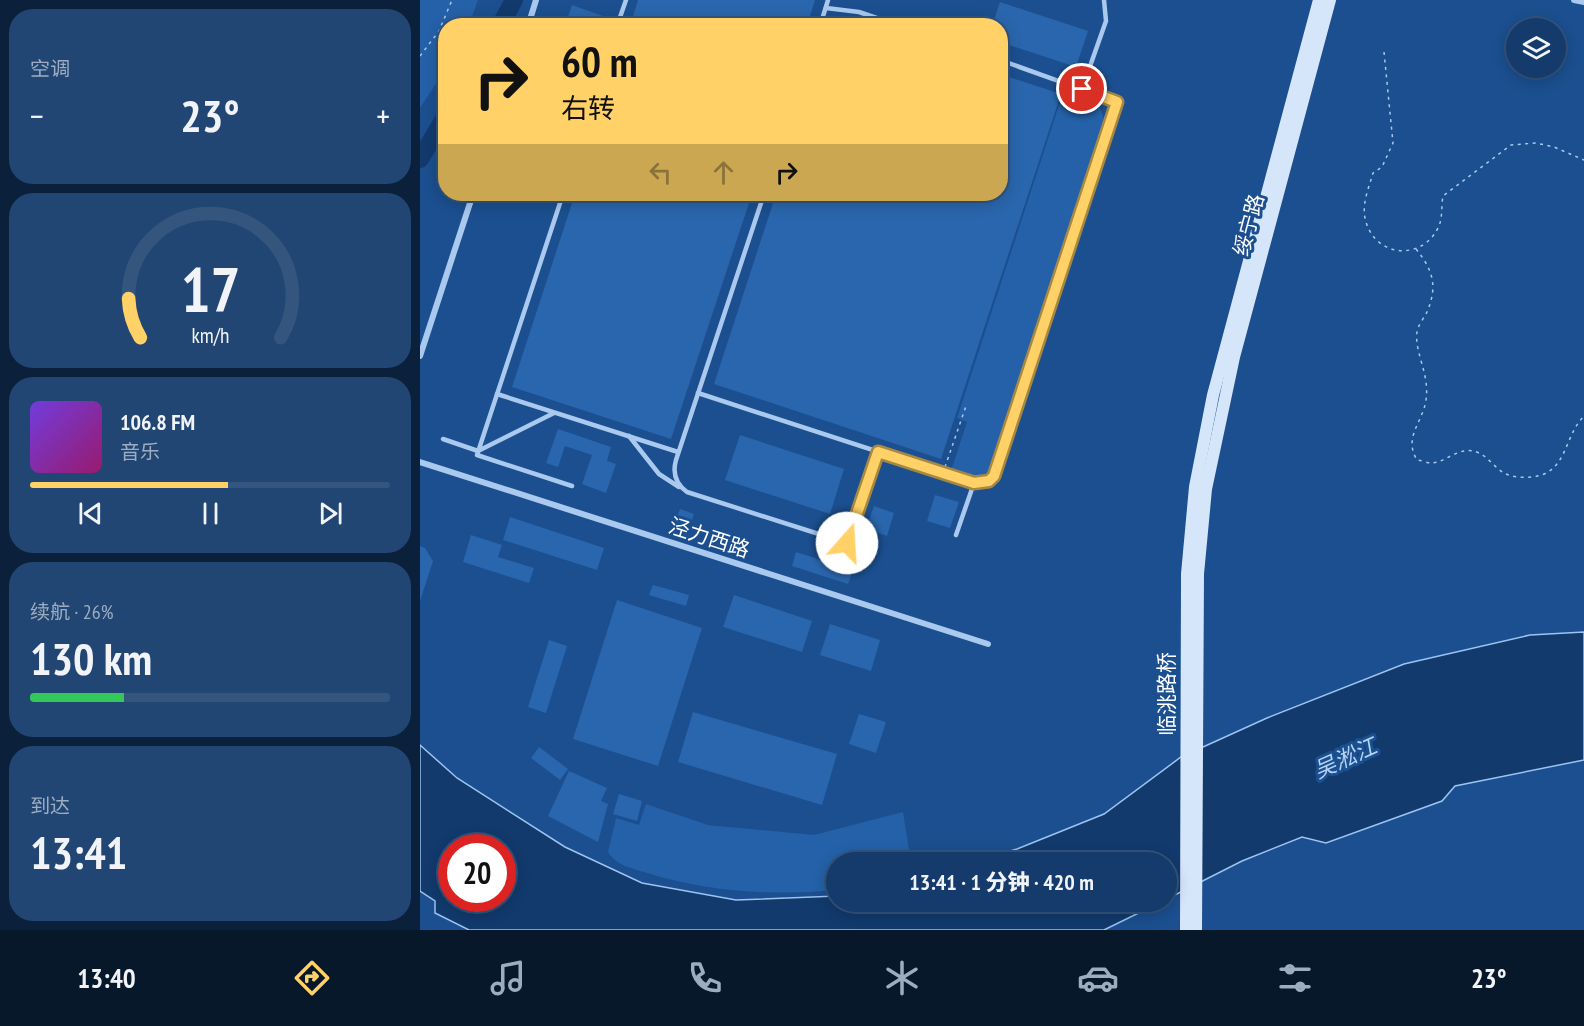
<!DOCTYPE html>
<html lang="zh">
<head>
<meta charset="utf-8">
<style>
  :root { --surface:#143b6b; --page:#214673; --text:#f1f3f6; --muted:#9dadc1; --line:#33557e; --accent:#ffd166 }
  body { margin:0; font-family:"PT Sans Narrow","Noto Sans SC",sans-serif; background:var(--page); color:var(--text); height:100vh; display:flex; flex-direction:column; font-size:22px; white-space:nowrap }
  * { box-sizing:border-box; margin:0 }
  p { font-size:20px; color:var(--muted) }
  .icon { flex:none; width:33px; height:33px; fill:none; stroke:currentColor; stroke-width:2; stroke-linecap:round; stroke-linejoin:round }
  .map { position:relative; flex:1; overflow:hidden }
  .sheet { display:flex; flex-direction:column; gap:9px; padding:9px; background:#0b203b; width:420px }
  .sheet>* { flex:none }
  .top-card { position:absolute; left:18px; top:18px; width:570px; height:183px; border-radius:24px; box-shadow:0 3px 15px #0003,0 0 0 2px var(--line); background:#ffd166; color:#111; overflow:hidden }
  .fabs { position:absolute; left:1086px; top:18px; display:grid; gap:12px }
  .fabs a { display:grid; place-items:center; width:60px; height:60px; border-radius:50%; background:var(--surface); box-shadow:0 3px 15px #0003,0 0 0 2px var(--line); font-size:30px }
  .speed { position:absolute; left:18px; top:834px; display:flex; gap:12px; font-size:30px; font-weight:700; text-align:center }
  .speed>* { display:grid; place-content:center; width:78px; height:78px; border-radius:50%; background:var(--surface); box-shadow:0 3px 15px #0003,0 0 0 2px var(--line); line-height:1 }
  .speed .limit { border:9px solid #d22; background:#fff; color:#111 }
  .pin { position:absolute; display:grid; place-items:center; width:51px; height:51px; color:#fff; margin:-26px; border:3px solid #fff; border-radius:50%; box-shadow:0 2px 6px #0007 }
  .me { position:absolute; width:66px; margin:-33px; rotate:19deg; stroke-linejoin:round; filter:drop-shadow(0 0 4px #0008) }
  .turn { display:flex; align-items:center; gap:21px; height:126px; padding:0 24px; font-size:27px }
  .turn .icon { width:78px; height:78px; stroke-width:2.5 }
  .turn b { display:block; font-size:42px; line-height:51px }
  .lanes { display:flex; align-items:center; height:57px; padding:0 24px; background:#0003; justify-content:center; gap:30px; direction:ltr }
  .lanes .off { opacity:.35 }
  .big { font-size:45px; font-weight:800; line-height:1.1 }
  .sheet .card { flex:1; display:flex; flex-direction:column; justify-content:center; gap:9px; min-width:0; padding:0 21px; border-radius:24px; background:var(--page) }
  .sheet .dial { align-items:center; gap:0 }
  .dial svg { height:156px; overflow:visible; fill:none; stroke:var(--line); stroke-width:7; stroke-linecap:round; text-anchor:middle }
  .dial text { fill:var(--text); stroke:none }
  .song { display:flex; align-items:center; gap:18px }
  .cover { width:72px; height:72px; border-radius:9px; background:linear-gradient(135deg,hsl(260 70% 55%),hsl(320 70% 35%)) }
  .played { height:6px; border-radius:3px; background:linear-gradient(90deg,var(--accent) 55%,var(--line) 55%) }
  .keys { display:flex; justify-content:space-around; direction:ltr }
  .heat { display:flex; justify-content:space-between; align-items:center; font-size:33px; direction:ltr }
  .charge { height:9px; border-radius:4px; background:linear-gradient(90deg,#34c759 26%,var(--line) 0) }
  .trip { position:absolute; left:406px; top:852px; width:351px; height:60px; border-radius:30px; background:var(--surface); box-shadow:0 3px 15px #0003,0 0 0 2px var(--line); font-weight:800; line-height:60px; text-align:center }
  .menu { display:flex; height:96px; justify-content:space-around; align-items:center; background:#08182b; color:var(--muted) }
  .menu .icon { width:42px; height:42px }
  .menu .on { color:var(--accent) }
  .menu b { font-size:27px; color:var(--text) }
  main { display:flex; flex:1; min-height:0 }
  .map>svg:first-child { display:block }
  .green { fill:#2461a8 }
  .water { fill:#123a6d; stroke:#9cc4f0; stroke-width:1.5; fill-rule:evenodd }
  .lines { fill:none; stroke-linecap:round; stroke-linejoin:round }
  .stream { stroke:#9cc4f0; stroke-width:3 }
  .river { stroke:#123a6d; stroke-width:18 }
  .building { fill:#2a66ad }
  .path { stroke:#a9c9ee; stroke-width:1.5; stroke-dasharray:3 4.5; stroke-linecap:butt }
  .service { stroke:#a9c9ee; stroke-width:4.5 }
  .minor { stroke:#a9c9ee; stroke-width:6 }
  .secondary { stroke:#d6e6fa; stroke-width:12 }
  .route-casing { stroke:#a68842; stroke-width:15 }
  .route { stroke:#ffd166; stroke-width:10 }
  .labels { text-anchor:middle; stroke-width:6; stroke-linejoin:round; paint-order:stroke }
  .street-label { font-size:21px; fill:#fff; stroke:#1b4f8f }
  .water-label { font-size:22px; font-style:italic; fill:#b5d3f5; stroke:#1b4f8f }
</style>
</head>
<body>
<main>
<section class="sheet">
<div class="card"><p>空调</p>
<div class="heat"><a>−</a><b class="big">23°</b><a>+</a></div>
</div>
<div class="card dial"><svg viewBox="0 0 100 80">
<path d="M14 69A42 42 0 1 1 86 69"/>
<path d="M14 69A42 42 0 0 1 8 49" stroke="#ffd166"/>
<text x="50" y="56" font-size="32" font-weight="700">17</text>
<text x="50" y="72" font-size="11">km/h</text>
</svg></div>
<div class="card">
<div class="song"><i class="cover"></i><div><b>106.8 FM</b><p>音乐</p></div></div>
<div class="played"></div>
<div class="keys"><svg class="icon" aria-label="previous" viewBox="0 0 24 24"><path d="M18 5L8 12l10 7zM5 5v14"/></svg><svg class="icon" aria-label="pause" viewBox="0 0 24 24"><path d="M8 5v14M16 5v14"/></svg><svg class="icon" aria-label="next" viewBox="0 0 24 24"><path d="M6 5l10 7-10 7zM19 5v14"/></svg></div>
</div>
<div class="card"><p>续航 · 26%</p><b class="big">130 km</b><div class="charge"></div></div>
<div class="card"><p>到达</p><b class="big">13:41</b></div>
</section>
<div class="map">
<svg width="1164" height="930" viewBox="0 0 1164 930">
  <rect width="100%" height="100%" fill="#1b4f8f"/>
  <g class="green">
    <polygon points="0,0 58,0 49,25 26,26 25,70 0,108"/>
    <path d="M644,90C668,98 681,95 684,123L570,472L557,479L531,471L547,422L537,418Z"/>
    <path d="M226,804L288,825L394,835L483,812L491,862H417V890C352,896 289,892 227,873C211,868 197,866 188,852L196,818L219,825Z"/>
  </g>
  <g class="water">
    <polygon points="1164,632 1164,760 1035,786 1022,801 906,843 882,837 822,861 747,899 747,862 553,862 597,849 684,814 761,757 847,718 984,664 1110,635"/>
    <path d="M0,745L37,778L145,847L222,883L316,900L417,896V902H741L684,930H49L15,913V901L0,891ZM32,848H82V898H32Z"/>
  </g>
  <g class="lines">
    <polyline class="stream" points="93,4 93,0"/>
    <g class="river">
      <polyline points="80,26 94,0"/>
      <polyline points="0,159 26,116"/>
    </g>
  </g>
  <g class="building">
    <polygon points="218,0 395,0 387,26 210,26"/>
    <polygon points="580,2 668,31 656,67 580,42 580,26 572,26"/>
    <polygon points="152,5 183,16 180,26 145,26"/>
    <polygon points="414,19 433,25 433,26 412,26"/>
    <polygon points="580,74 641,94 521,459 294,384 356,194 580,194"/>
    <polygon points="155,194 332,194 251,439 92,387"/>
    <polygon points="138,429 191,447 187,461 196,464 186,493 162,484 172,455 145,446 138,467 126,463"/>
    <polygon points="320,435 424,469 410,514 305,480"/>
    <polygon points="515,495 539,502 530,528 507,521"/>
    <polygon points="454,506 474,513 467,536 446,529"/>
    <polygon points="260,509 274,514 271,522 257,517"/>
    <polygon points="90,517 184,548 177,570 83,540"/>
    <polygon points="51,535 82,545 78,557 114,568 109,583 43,562"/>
    <polygon points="0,546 5,548 13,561 0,601"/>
    <polygon points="376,552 433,570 428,584 372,566"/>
    <polygon points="233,585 269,595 266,606 229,595"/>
    <polygon points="314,595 392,621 382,652 303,627"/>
    <polygon points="197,600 282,628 238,766 153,739"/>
    <polygon points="410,624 460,640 451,671 400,655"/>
    <polygon points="129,640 147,646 126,713 108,707"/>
    <polygon points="273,712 417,754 402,805 258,762"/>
    <polygon points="439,714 466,722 456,753 429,744"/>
    <polygon points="119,747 148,769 140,780 111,758"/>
    <polygon points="149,771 187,788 181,801 188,804 178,842 128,816"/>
    <polygon points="199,794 222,801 217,821 193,814"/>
  </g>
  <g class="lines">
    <g class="path">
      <path d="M964,52L973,143L962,167L953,173C949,187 942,203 945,218C953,257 1001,262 1018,228C1023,219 1021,206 1023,196L1091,145L1116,143L1134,147L1164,160"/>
      <polyline points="0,56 19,31 32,0"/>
      <path d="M996,249C1013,270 1018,286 1007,312C1004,318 998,325 997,332C994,352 1010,374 1006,400C1003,422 983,437 997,460C1001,460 1007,463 1011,463C1026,463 1040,444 1059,453C1068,457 1075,468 1084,473C1091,477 1102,478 1111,477C1148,474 1143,437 1164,416"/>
      <polyline points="525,467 546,406"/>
    </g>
    <g class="service">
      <polyline points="406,8 439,12 480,26"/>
      <polyline points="197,26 206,0"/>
      <polyline points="400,26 408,0"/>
      <polyline points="662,89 686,21 684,0"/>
      <polyline points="143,194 57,455 152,486"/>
      <path d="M344,194L256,460C252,474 256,484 267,492L427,543L458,452"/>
      <polyline points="278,393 554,483 569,481 575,476 697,102 580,60"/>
      <polyline points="77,394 258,452"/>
      <polyline points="209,436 239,474 259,487"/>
      <polyline points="23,439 58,451 134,413"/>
      <polyline points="536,535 554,483"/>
    </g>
    <g class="minor">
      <polyline points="1154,0 1164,2"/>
      <polyline points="108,26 116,0"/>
      <polyline points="0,356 53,194"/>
      <polyline points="0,462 568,644"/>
    </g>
    <g class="secondary">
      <polyline points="766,930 767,574 775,487 793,395 899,0"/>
      <polyline points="776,930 778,574 786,489 814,357 910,0"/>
    </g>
  </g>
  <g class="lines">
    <g class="route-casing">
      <polyline id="route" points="427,543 458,452 554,483 569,481 574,476 697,102 662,89"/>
    </g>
    <use href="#route" class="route"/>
  </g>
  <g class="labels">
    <g class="street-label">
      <text transform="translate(829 225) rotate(-75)" y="7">绥宁路</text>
      <text transform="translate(289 538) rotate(18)" y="7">泾力西路</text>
      <text transform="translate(747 694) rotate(-90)" y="7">临洮路桥</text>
    </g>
    <g class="water-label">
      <text transform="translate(925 758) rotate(-24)" y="8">吴淞江</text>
    </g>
  </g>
</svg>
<div class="fabs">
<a><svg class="icon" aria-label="layers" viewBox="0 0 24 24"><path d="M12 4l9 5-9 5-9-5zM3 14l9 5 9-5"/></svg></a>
</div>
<div class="speed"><div class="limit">20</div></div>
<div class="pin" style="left:662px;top:89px;background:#d93025"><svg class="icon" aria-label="arrive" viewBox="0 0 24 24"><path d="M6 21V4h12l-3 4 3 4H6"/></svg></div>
<svg class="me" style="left:427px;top:543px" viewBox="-20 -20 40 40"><circle r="19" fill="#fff"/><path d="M0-13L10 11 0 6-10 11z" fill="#ffd166"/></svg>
<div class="trip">13:41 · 1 分钟 · 420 m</div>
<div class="top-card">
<div class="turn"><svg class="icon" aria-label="right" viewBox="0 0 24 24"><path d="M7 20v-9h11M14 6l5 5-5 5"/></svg><div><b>60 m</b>右转</div></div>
<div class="lanes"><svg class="icon off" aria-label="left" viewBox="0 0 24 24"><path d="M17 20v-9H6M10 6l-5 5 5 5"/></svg><svg class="icon off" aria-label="ahead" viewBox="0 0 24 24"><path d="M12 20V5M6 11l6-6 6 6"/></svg><svg class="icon" aria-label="right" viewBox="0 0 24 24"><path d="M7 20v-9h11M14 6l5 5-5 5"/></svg></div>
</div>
</div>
</main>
<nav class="menu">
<b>13:40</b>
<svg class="icon on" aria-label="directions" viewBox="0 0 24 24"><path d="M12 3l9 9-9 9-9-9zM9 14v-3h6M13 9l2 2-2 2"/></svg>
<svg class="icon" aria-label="music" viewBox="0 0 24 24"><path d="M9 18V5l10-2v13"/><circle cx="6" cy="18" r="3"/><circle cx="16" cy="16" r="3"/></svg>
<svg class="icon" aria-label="phone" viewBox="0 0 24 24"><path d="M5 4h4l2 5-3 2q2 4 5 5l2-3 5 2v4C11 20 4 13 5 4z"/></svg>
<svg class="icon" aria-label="climate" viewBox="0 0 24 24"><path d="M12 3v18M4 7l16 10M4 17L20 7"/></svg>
<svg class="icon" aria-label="car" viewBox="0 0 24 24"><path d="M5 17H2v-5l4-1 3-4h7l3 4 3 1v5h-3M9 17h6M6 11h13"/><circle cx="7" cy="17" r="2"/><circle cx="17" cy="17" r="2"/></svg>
<svg class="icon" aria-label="filters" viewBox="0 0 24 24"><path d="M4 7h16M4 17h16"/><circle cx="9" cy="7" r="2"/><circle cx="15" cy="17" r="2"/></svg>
<b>23°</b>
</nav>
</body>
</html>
